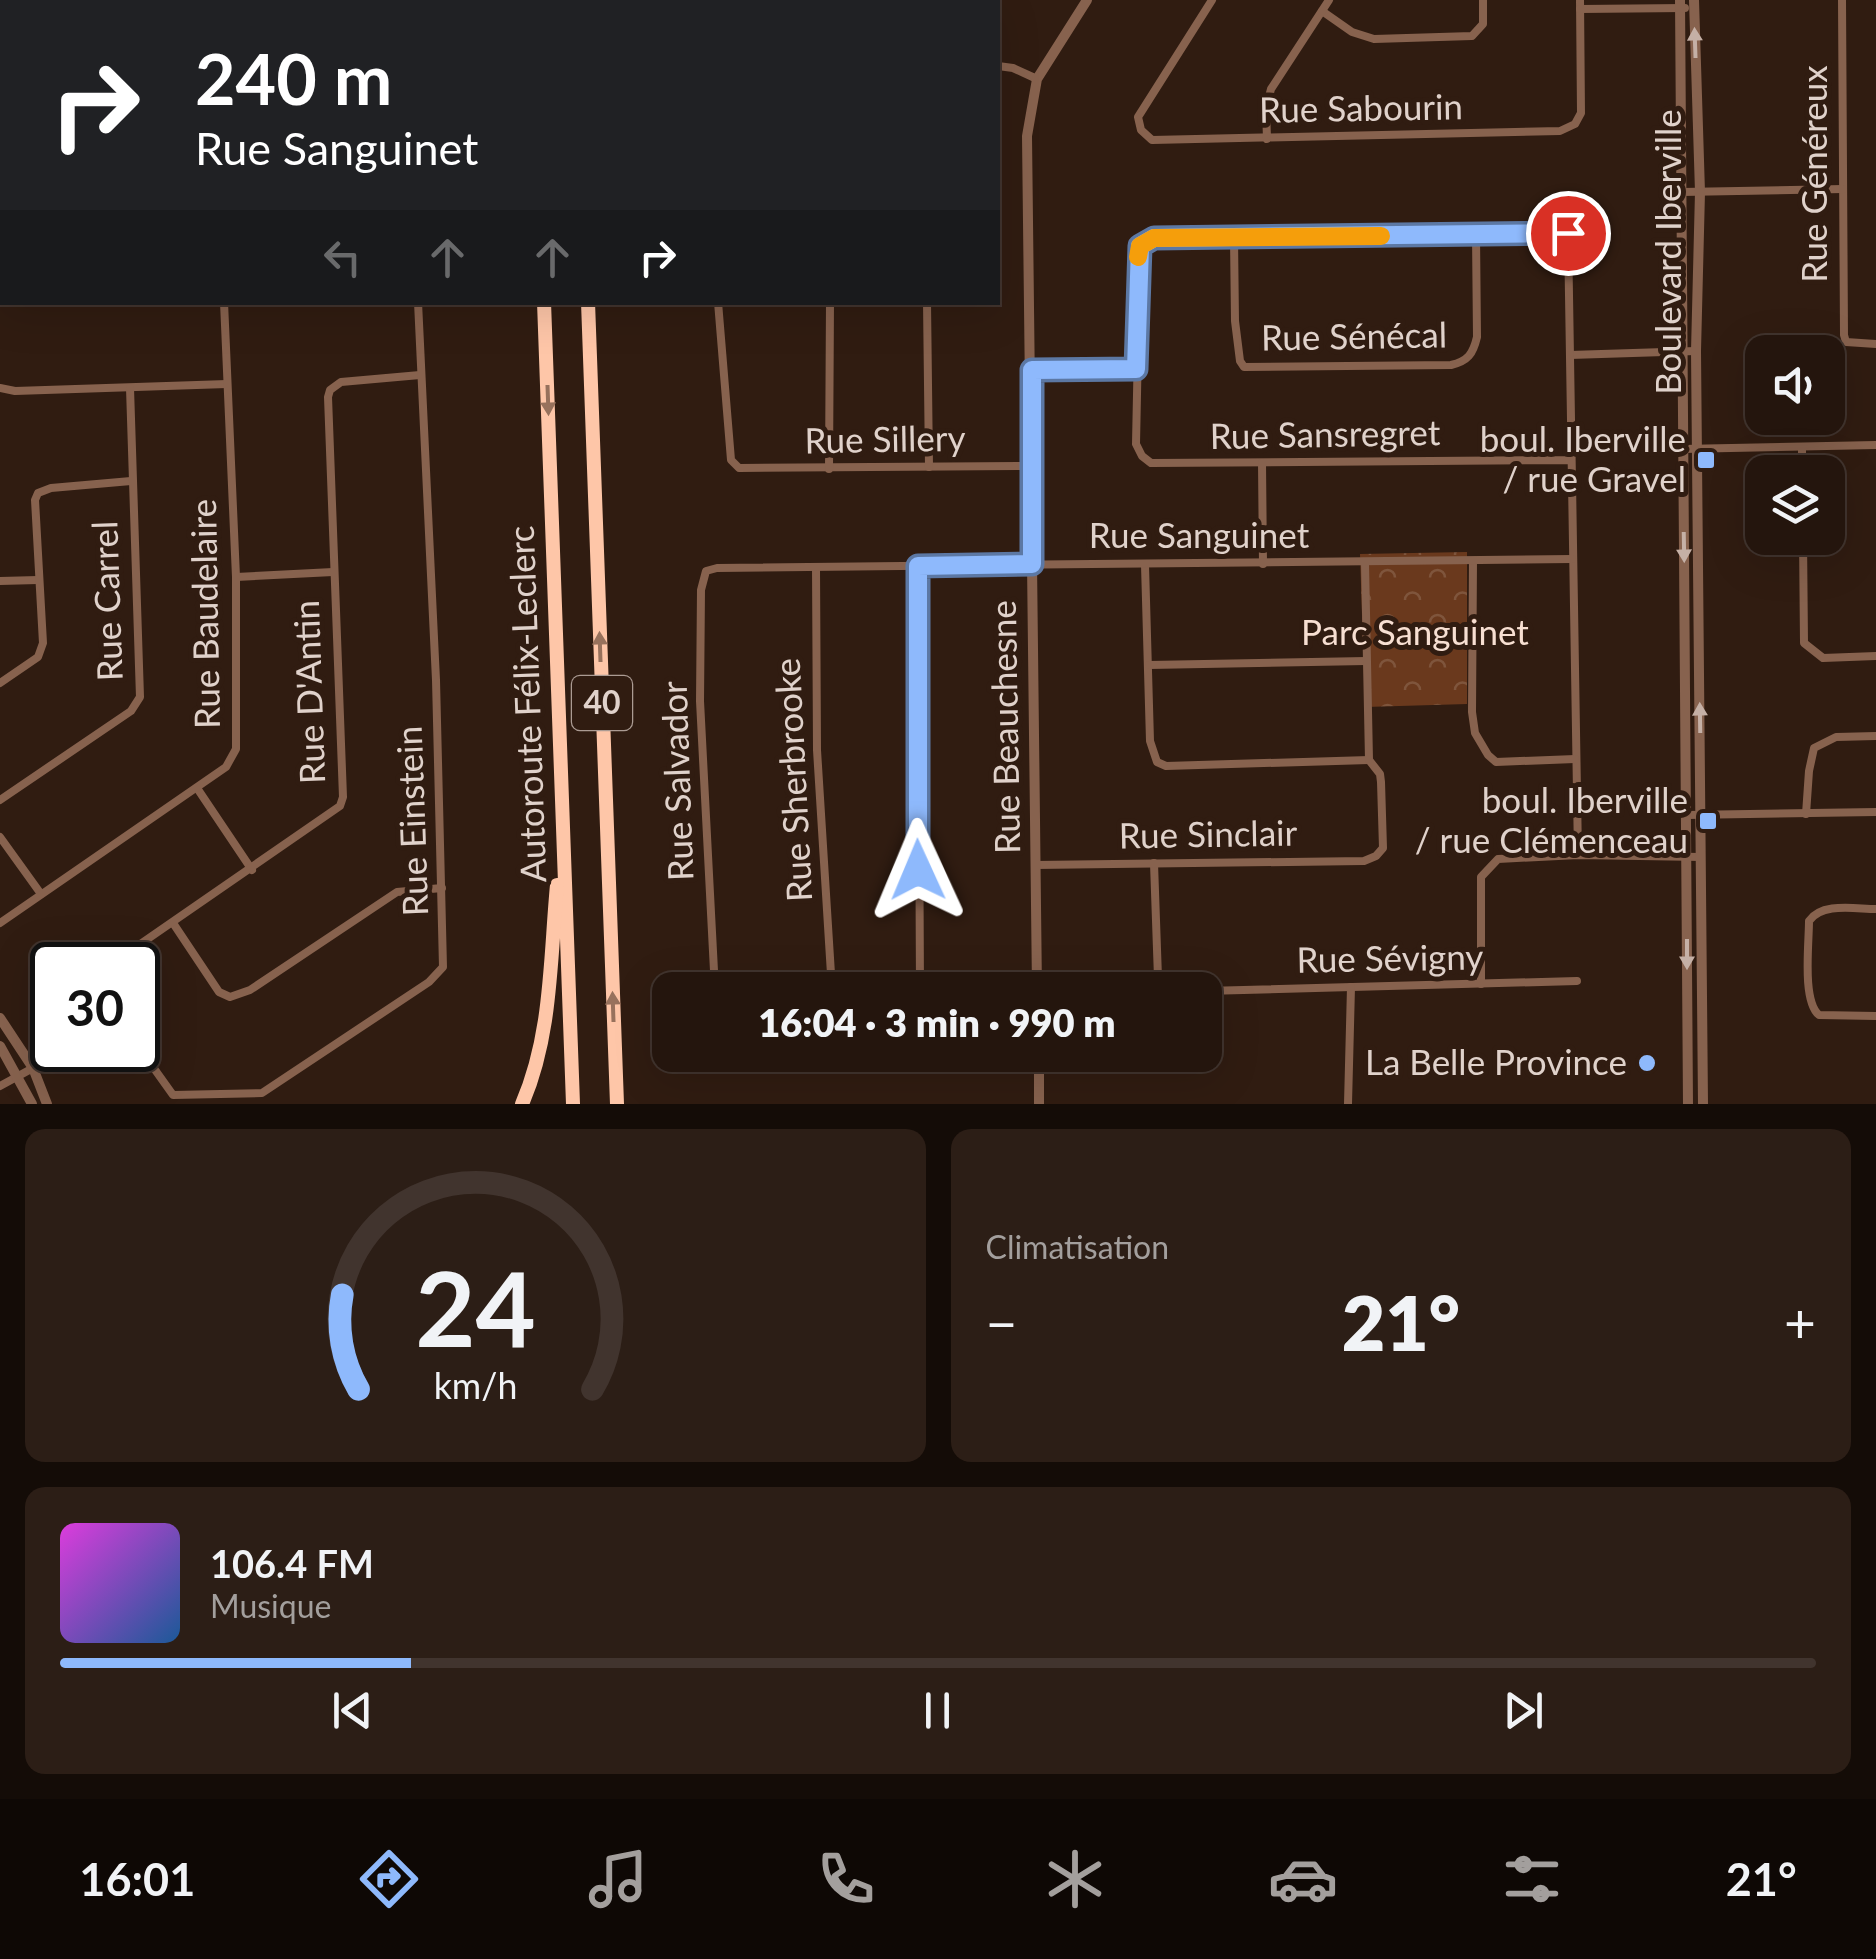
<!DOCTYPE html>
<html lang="fr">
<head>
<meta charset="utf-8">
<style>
  :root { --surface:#24150d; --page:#2c1e16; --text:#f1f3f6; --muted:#a39f9d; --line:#41342e; --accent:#8eb9fc }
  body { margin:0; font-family:Lato,sans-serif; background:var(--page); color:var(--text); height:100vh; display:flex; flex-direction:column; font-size:38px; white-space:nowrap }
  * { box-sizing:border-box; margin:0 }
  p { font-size:32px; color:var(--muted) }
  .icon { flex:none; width:55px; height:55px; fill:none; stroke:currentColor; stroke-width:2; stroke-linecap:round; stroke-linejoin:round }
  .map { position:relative; height:1104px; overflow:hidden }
  .details { display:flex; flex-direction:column; gap:25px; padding:25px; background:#140c07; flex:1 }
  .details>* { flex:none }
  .guide { position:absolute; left:0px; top:0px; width:1000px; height:305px; box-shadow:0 10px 40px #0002,0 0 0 2px var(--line); background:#202124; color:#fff; overflow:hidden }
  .fabs { position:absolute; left:1745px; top:335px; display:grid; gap:20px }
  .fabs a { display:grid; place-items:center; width:100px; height:100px; border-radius:20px; background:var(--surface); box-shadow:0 10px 40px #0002,0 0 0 2px var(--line); font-size:50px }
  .speed { position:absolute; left:30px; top:942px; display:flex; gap:20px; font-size:50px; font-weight:700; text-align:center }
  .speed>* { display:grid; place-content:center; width:130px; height:130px; border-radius:50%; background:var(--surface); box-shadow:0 10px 40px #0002,0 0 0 2px var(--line); line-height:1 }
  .speed .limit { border:5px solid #111; border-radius:15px; background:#fff; color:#111 }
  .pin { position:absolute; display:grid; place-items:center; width:85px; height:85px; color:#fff; margin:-42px; border:5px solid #fff; border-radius:50%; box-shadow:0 2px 10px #0007 }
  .me { position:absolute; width:110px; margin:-55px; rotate:359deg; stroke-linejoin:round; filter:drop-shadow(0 0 8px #0008) }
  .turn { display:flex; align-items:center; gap:35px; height:210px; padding:0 30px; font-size:45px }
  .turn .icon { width:130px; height:130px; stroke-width:2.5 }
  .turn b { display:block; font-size:70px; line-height:85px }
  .lanes { display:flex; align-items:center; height:95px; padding:0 30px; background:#0003; justify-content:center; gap:50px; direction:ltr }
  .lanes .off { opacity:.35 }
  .big { font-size:75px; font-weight:800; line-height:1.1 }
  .details .tile { flex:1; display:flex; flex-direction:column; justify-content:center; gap:15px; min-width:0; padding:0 35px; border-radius:20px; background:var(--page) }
  .details .dial { align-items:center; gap:0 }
  .dial svg { height:260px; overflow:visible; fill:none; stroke:var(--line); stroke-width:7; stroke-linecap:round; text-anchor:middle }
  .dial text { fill:var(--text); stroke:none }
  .song { display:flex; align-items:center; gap:30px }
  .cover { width:120px; height:120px; border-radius:15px; background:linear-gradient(135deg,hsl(300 70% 55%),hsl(210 70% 35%)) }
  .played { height:10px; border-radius:5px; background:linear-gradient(90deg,var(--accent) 20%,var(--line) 20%) }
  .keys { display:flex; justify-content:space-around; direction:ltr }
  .heat { display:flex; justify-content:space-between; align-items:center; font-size:55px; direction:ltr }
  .details .tiles { flex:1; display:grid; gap:25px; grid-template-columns:1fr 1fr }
  .tile:last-child { grid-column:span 2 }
  .trip { position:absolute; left:652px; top:972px; width:570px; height:100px; border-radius:20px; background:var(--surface); box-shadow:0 10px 40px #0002,0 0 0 2px var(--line); font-weight:800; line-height:100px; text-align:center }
  .tab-bar { display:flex; height:160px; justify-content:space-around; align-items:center; background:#0e0805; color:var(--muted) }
  .tab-bar .icon { width:70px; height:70px }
  .tab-bar .selected { color:var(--accent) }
  .tab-bar b { font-size:45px; color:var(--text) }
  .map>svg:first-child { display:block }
  .park { fill:url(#park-crowns) }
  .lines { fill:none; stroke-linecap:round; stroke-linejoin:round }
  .minor { stroke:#87624e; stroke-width:8 }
  .tertiary { stroke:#87624e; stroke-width:10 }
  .motorway { stroke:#fec6a8; stroke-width:14 }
  .oneway { fill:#c5b0a6 }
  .oneway2 { fill:#97715c }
  .route-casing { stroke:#5c78a4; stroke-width:25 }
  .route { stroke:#8eb9fc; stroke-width:18 }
  .slow { stroke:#f59e0b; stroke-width:18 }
  .poi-dot { fill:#8eb9fc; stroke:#301c11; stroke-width:4 }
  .labels { text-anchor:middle; stroke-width:10; stroke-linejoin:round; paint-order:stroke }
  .shield { fill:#301c11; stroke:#ab9b93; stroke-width:2.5 }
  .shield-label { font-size:32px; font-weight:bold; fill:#e0d2cb }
  .street-label { font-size:35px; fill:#e0d2cb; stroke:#301c11 }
  .poi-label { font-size:35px; fill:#e0d2cb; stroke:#301c11; text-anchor:end }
  .park-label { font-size:35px; fill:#f7dfd2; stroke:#301c11 }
</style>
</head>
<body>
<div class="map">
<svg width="1876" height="1104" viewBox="0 0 1876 1104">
  <defs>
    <pattern id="park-crowns" width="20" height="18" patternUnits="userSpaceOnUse" patternTransform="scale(2.5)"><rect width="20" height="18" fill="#6a391d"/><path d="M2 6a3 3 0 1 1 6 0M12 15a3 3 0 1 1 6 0" fill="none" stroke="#7f553c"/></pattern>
  </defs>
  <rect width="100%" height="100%" fill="#301c11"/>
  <polygon class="park" points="1467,552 1467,704 1365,707 1360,554"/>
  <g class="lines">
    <g class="minor">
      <polyline points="312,0 312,2"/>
      <polyline points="1212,0 1138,117 1141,130 1152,140 1560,131 1575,124 1581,113 1580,0"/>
      <polyline points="1842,0 1844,335 1846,342 1876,344"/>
      <polyline points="1580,9 1685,8"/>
      <polyline points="1322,11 1352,32 1374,39 1472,36 1483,24 1483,0"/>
      <polyline points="998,66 1013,68 1037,79"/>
      <polyline points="1267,139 1266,108 1271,89 1329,0"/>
      <polyline points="1682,192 1843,189"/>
      <path d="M1234,238L1235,321L1240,361L1244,367L1451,365C1468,361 1473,354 1477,337L1476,235"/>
      <polyline points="0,271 2,272"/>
      <polyline points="718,302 731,460 739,468 1032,466"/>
      <polyline points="927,302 929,467"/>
      <polyline points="1570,355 1696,351"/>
      <polyline points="1031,370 1137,369"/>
      <polyline points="0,388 15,391 227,384"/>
      <polyline points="1802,447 1802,472"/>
      <polyline points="1682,449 1876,445"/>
      <polyline points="1571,460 1151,463 1142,456 1136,444 1140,246 1154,238 1568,233 1578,855"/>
      <polyline points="1262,463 1263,564"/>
      <polyline points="829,469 830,302"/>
      <polyline points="1803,538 1804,643 1823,658 1876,656"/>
      <polyline points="1473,561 1472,712 1475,733 1488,755 1496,762 1575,759"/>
      <polyline points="1145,565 1150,741 1157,762 1166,766 1369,760"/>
      <polyline points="918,566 920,990"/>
      <polyline points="816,567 817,750 832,990"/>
      <polyline points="236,577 333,572"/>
      <polyline points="0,581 38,580"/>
      <polyline points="1149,665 1366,661"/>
      <polyline points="0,683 38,657 43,643 35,500 38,493 51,488 131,481"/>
      <polyline points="197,788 252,870"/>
      <polyline points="0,800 131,711 140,697 130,388"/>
      <polyline points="1806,814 1809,771 1814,748 1836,737 1876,736"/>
      <polyline points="1687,815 1876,812"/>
      <polyline points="0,837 41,894"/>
      <polyline points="1154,863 1158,978 1161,984 1171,990"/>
      <polyline points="1035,865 1364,861 1376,856 1383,848 1381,782 1380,774 1369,760 1365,563"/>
      <path d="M1876,909C1855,909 1822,902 1809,921C1809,944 1802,1001 1819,1015L1876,1016"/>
      <polyline points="0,923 226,767 236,749 236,577 224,302"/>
      <polyline points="173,923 219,992 230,997 250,990 397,892 442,888"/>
      <polyline points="110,965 340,806 343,797 328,397 330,390 341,382 420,375"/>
      <polyline points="1481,984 1481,877 1498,859 1578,855 1701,857"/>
      <polyline points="715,990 700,701 701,590 706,571 717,568 1572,559"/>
      <polyline points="1205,991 1577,981"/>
      <polyline points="138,1046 173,1095 262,1093 429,982 443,967 436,680 418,302"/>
      <path d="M721,1055C739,1072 773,1060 796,1055"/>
      <polyline points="0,1086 33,1068"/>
      <polyline points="1348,1104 1351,987"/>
    </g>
    <g class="tertiary">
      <polyline points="1680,0 1688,1104"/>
      <polyline points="1694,0 1700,192 1696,351 1703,1104"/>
      <polyline points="1037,990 1027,136 1037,79 1087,0"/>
      <polyline points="0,1018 33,1068 47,1104"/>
      <polyline points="0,1046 32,1104"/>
      <polyline points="1039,1055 1039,1104"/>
    </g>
    <g class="motorway">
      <polyline points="533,0 533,2"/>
      <polyline points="577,0 578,2"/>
      <polyline points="544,302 573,1104"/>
      <polyline points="588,302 617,1104"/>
      <path d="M522,1104C552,1035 550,959 557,885"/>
    </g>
  </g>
  <defs><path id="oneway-solid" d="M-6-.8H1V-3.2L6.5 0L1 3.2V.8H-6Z" transform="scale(2.5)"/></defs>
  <g class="oneway">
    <use href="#oneway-solid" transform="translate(1695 43) rotate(-92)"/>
    <use href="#oneway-solid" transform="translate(1684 547) rotate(89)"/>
    <use href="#oneway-solid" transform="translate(1700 718) rotate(-91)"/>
    <use href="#oneway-solid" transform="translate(1687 954) rotate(90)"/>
  </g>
  <g class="oneway2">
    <use href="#oneway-solid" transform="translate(548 400) rotate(88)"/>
    <use href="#oneway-solid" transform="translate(600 647) rotate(-92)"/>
    <use href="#oneway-solid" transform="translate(613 1007) rotate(-92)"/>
  </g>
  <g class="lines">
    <g class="route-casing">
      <polyline id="route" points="918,870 918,566 1032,564 1032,370 1136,369 1140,246 1154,238 1568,233"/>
    </g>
    <use href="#route" class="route"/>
    <polyline class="slow" points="1138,257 1140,246 1154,238 1381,236"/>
  </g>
  <g class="poi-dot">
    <rect x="1696" y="450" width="20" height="20" rx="5"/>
    <rect x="1698" y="811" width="20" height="20" rx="5"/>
    <circle cx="1647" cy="1063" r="10"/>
  </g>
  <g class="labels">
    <rect class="shield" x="572" y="676" width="60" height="54" rx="8"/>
    <g class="shield-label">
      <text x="602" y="714">40</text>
    </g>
    <g class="street-label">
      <text transform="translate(1361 109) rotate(-1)" y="12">Rue Sabourin</text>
      <text transform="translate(1815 174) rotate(-90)" y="12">Rue Généreux</text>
      <text transform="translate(1669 252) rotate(-90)" y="12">Boulevard Iberville</text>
      <text transform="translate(1354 337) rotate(-1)" y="12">Rue Sénécal</text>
      <text transform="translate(1325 435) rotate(-1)" y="12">Rue Sansregret</text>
      <text transform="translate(885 440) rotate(-1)" y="12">Rue Sillery</text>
      <text x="1199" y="548">Rue Sanguinet</text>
      <text transform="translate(108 601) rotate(-92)" y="12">Rue Carrel</text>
      <text transform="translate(206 614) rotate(-91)" y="12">Rue Baudelaire</text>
      <text transform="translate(310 692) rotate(-92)" y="12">Rue D'Antin</text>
      <text transform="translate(528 704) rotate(-92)" y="12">Autoroute Félix-Leclerc</text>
      <text transform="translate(1006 727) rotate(-91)" y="12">Rue Beauchesne</text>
      <text transform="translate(794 780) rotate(-93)" y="12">Rue Sherbrooke</text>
      <text transform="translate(678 781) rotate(-92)" y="12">Rue Salvador</text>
      <text transform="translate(413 821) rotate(-92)" y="12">Rue Einstein</text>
      <text transform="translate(1208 835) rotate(-1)" y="12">Rue Sinclair</text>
      <text transform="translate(1390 959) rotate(-1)" y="12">Rue Sévigny</text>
    </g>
    <g class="poi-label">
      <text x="1686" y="452">boul. Iberville<tspan x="1686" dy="40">/ rue Gravel</tspan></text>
      <text x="1688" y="813">boul. Iberville<tspan x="1688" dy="40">/ rue Clémenceau</tspan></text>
      <text x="1627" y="1075">La Belle Province</text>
    </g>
    <g class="park-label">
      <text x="1415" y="645">Parc Sanguinet</text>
    </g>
  </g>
</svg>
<div class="fabs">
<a><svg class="icon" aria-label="sound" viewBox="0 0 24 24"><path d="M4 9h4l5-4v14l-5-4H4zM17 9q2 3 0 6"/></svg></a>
<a><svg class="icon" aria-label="layers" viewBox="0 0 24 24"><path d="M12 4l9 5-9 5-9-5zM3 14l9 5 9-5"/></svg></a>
</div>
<div class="speed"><div class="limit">30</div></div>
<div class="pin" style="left:1568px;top:233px;background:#d93025"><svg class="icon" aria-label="arrive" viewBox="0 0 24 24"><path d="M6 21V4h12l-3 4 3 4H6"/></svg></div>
<svg class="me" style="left:918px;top:870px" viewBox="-20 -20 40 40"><path d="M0-17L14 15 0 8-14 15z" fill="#8eb9fc" stroke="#fff" stroke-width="4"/></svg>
<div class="trip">16:04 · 3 min · 990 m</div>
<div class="guide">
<div class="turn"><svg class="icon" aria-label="right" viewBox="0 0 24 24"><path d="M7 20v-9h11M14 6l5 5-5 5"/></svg><div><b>240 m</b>Rue Sanguinet</div></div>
<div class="lanes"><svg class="icon off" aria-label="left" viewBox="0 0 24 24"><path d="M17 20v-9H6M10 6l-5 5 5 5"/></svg><svg class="icon off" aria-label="ahead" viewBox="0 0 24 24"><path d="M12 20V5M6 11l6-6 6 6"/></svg><svg class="icon off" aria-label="ahead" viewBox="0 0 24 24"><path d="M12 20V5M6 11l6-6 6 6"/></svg><svg class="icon" aria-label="right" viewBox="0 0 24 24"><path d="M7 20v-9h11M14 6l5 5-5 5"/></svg></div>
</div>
</div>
<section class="details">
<div class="tiles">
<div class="tile dial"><svg viewBox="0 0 100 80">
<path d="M14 69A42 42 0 1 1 86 69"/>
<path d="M14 69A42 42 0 0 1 9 40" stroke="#8eb9fc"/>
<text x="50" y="56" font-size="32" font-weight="700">24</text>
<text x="50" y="72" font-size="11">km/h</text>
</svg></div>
<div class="tile"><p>Climatisation</p>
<div class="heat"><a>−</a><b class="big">21°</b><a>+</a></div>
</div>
<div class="tile">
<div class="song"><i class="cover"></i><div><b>106.4 FM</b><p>Musique</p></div></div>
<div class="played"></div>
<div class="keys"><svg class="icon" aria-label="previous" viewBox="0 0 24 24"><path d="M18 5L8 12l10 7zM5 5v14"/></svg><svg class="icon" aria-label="pause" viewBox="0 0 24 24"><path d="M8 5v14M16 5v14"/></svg><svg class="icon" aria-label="next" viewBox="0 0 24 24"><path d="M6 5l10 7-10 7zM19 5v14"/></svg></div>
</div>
</div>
</section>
<nav class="tab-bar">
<b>16:01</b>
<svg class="icon selected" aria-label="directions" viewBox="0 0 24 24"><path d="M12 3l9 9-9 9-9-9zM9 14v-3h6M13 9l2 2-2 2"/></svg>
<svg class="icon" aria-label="music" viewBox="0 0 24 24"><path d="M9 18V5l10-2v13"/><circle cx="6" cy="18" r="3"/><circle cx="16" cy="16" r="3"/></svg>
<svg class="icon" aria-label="phone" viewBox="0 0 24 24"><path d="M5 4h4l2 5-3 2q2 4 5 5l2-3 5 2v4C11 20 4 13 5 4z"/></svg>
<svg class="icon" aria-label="climate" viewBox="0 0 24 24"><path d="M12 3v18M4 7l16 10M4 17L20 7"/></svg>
<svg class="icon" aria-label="car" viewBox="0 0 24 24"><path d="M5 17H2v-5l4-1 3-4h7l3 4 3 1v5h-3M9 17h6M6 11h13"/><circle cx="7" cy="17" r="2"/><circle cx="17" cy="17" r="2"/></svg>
<svg class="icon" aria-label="filters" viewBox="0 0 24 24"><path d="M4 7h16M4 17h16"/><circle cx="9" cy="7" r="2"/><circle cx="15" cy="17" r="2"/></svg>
<b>21°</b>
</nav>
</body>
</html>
